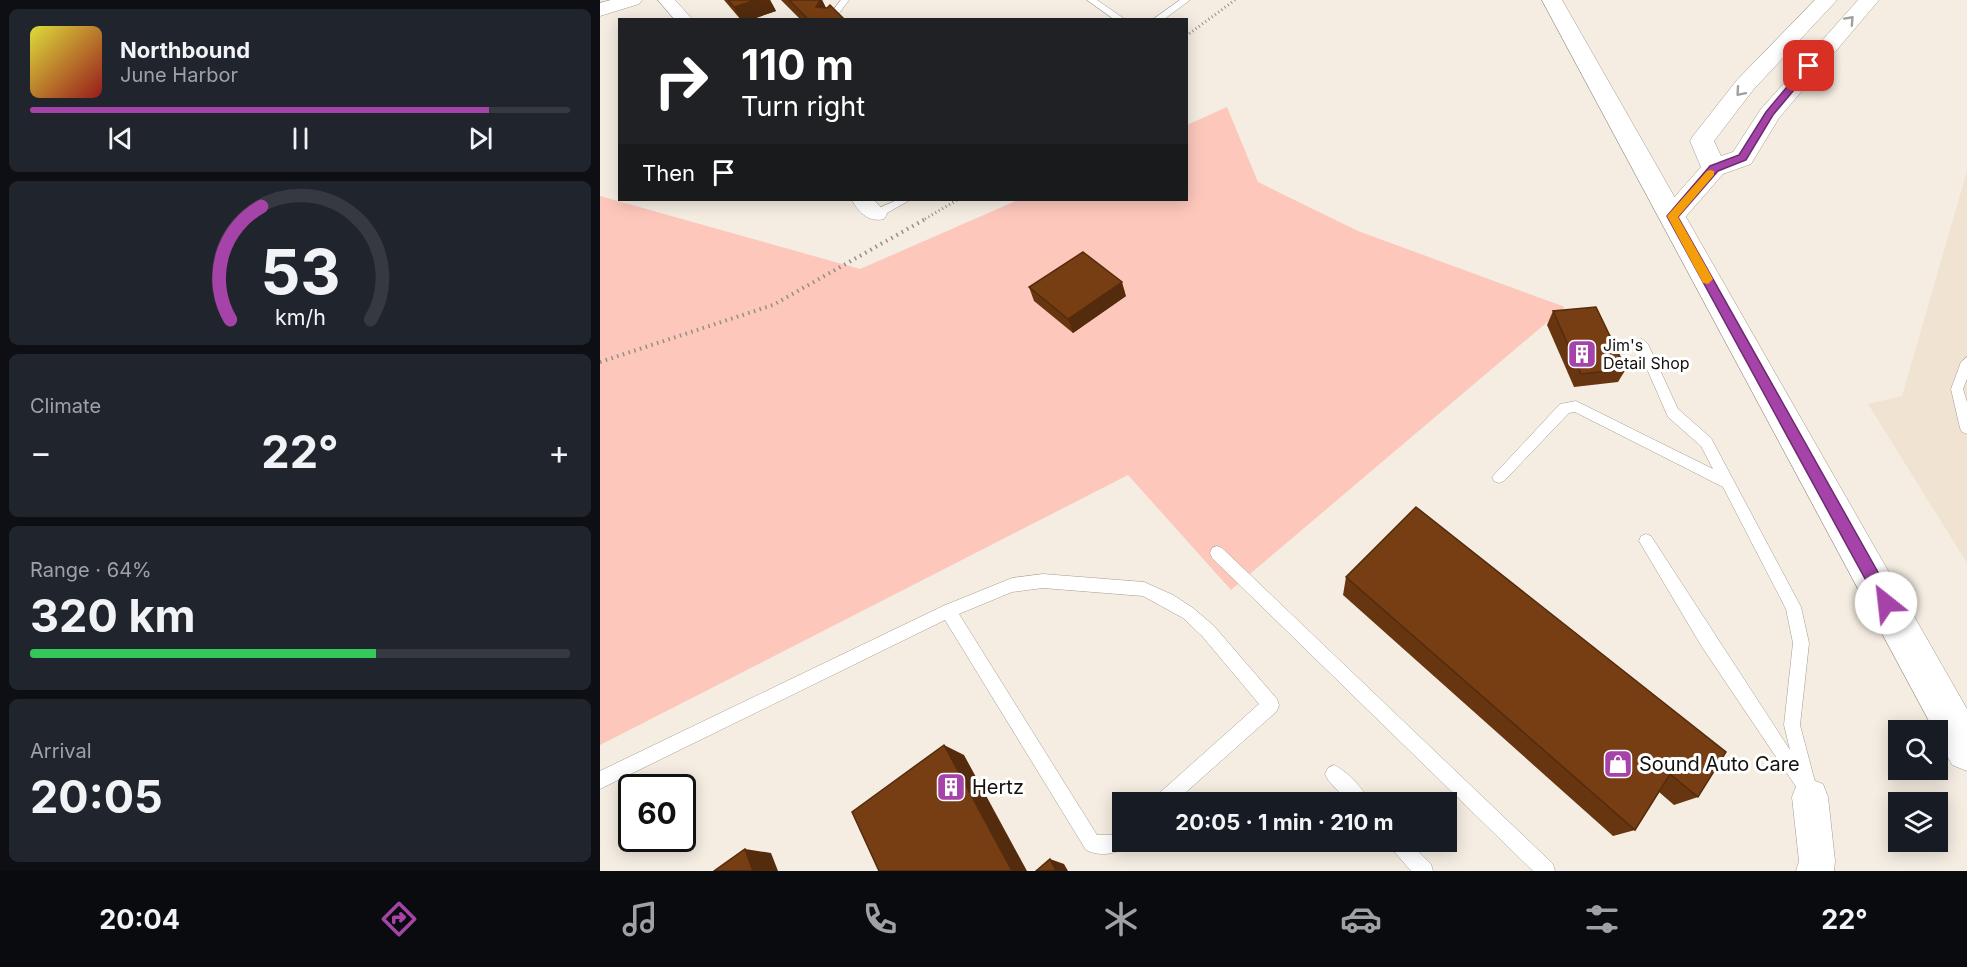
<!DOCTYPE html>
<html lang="en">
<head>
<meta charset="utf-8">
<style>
  :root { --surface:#171b24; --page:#20242c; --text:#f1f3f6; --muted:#9ea1a6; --line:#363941; --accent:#a543a9 }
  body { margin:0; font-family:Inter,sans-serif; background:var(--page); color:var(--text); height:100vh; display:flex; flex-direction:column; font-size:22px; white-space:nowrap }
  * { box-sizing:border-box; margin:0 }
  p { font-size:20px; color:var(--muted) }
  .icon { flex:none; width:33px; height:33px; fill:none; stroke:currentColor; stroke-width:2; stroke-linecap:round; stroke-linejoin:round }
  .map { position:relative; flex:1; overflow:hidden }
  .details { display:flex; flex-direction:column; gap:9px; padding:9px; background:#0d0f14; width:600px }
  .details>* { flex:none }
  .top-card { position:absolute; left:18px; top:18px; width:570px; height:183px; border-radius:0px; box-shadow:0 3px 15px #0003; background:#202124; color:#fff; overflow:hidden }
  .tools { position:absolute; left:1288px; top:720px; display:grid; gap:12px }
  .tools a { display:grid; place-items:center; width:60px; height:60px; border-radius:0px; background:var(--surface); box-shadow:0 3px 15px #0003; font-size:30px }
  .speed { position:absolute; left:18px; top:774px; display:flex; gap:12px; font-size:30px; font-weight:700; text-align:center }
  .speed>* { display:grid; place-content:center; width:78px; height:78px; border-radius:50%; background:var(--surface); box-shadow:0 3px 15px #0003; line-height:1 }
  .speed .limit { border:3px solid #111; border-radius:9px; background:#fff; color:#111 }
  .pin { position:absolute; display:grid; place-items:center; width:51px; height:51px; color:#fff; margin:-26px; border-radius:12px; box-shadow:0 3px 9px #0006 }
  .me { position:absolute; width:66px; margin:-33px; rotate:331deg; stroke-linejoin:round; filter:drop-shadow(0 0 4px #0008) }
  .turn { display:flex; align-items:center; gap:21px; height:126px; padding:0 24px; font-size:27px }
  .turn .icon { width:78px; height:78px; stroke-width:2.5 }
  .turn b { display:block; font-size:42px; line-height:51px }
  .then { display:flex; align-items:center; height:57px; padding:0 24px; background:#0003; gap:12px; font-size:22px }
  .big { font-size:45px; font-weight:700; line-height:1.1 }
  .details .widget { flex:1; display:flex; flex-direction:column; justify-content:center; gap:9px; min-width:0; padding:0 21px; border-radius:9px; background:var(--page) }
  .details .dial { align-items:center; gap:0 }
  .dial svg { height:156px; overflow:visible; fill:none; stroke:var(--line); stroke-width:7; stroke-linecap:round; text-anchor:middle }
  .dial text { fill:var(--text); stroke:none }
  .song { display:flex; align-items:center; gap:18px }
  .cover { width:72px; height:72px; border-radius:9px; background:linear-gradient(135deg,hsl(60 70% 55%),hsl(0 70% 35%)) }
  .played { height:6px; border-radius:3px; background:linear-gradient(90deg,var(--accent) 85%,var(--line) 85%) }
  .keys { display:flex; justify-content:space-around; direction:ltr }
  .heat { display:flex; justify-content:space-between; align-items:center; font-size:33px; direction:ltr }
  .charge { height:9px; border-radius:4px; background:linear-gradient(90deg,#34c759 64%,var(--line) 0) }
  .trip { position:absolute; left:512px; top:792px; width:345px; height:60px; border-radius:0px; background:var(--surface); box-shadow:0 3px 15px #0003; font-weight:700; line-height:60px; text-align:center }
  .dock { display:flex; height:96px; justify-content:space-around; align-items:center; background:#090b0e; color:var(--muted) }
  .dock .icon { width:42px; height:42px }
  .dock .selected { color:var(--accent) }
  .dock b { font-size:27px; color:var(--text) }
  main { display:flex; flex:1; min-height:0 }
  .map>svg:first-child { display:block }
  .built { fill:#f1e3d2 }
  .green { fill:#fdc7bc }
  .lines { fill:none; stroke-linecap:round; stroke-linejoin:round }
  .lane-casing { stroke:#a39c92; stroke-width:1 }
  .street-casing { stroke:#a39c92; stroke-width:1 }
  .secondary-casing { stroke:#a39c92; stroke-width:1 }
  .primary-casing { stroke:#a39c92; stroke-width:1 }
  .highway-casing { stroke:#a39c92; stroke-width:1 }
  .path-far1 { stroke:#948e86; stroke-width:3; stroke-dasharray:1 3; stroke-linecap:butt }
  .path { stroke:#948e86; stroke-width:4; stroke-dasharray:1.5 4.5; stroke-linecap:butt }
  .lane { fill:#fff; fill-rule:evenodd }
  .street { fill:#fff; fill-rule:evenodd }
  .secondary { fill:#fff; fill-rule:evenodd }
  .primary { fill:#fff; fill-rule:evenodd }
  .highway { fill:#fff; fill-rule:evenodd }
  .wall { fill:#673510 }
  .shaded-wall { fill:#542b0d }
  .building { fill:#783e13; stroke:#542b0d; stroke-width:1.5 }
  .oneway { stroke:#a1a09f }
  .route { fill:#a543a9; stroke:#6b2c6e; stroke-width:1.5 }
  .slow { fill:#f59e0b }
  .labels { text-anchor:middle; stroke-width:6; stroke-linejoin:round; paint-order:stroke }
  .poi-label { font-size:16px; fill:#14110e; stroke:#fff; text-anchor:start }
  .near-poi-label { font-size:20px; fill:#14110e; stroke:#fff; text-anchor:start }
</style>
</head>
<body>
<main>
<section class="details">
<div class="widget">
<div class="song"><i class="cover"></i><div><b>Northbound</b><p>June Harbor</p></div></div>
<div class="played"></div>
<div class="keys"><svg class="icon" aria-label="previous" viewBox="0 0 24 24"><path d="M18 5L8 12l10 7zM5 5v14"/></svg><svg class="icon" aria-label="pause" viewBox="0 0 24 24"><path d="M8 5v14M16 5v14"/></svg><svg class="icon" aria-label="next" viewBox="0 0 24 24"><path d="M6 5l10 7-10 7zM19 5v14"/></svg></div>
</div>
<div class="widget dial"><svg viewBox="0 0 100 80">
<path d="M14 69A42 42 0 1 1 86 69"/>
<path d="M14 69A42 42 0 0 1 30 11" stroke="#a543a9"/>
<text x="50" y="56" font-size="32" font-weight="700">53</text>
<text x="50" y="72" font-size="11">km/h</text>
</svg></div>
<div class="widget"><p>Climate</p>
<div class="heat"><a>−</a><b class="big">22°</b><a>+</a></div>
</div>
<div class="widget"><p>Range · 64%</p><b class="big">320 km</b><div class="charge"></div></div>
<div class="widget"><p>Arrival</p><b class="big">20:05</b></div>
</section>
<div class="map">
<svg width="1367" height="871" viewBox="0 0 1367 871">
  <rect width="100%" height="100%" fill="#f5ede2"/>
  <polygon class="built" points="1367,171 1367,563 1268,404 1302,396"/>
  <polygon class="green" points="627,107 658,182 758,231 965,307 631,590 528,475 0,745 0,196 260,269 418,200 586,200 587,125"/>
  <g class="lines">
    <g class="lane-casing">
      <g id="lane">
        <polygon points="241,0 249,0 234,20 225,20"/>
        <polygon points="487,0 497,0 526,20 515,20"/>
        <polygon points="580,0 590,0 563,20 552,20"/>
        <polygon points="297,200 310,200 280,217 272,217 272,211"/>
        <polygon points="1042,339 1048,344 1078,409 1111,438 1201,607 1209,643 1200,725 1219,797 1216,803 1210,806 1204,803 1201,794 1102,647 1039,541 1041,536 1046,534 1051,536 1190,750 1184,725 1193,643 1186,609 1123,487 975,412 969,413 904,481 899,483 894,481 892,477 960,404 976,401 1113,469 1101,446 1068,417 1036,344"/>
        <polygon points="1367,357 1367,379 1363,389 1367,402 1367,434 1362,432 1360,428 1351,389 1361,362"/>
        <polygon points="617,546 622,548 953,864 955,871 933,871 612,558 610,553 612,548"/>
        <path d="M443,574L544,582L573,595L593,608L614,626L677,699L679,705L677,711L575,802H553L556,796L659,704L602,636L583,618L543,596L443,588L412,592L359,614L497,835H512L522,829V842H530C520,855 500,857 486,850L345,620L0,789V771L343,606L412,578Z"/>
        <path d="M734,765C746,770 765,790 769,802H748L728,780L725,774L728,768Z"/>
        <polygon points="788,842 809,842 831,864 833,871 811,871 791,848"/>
      </g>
    </g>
    <g class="street-casing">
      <g id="street">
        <polygon points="58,0 75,0 93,20 75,20"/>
        <path d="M252,200H274L287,214L284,219C269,223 258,212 252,200Z"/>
        <polygon points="1210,779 1223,784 1228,797 1235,861 1234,871 1196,871 1199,861 1192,797 1197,784"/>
      </g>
    </g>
    <g class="secondary-casing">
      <polygon id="secondary" points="11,0 42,0 39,4 0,16 0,3"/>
    </g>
    <g class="primary-casing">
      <polygon id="primary" points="942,0 962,0 1367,709 1367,771 1352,765 1338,738 1338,730 1334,730"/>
    </g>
    <g class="highway-casing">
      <polygon id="highway" points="1215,0 1237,0 1153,90 1114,141 1121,156 1133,152 1161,109 1258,0 1279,0 1179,118 1151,164 1123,174 1081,222 1072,225 1063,222 1059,216 1063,210 1101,167 1090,141 1093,136 1137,80"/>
    </g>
    <g class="path-far1">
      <polyline points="586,36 635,0"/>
      <polyline points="325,219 357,200"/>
    </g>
    <polyline class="path" points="0,362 173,305 327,218"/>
    <use href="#lane" class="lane"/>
    <use href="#street" class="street"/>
    <use href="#secondary" class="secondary"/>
    <use href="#primary" class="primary"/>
    <use href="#highway" class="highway"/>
  </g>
  <g class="wall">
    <polygon points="124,0 170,0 176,11 150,20 141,20"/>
    <polygon points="181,0 222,0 226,8 245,20 201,20"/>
    <polygon points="429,287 526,296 473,333 434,301"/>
    <polygon points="953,311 1026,369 1018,382 974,387 947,325"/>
    <polygon points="746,577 1126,752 1098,797 1074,805 1059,792 1035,830 1013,836 743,595"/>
  </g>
  <g class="shaded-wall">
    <polygon points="156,0 170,0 176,11 150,20 141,20 134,7"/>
    <polygon points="220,0 222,0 228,12 216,7"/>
    <polygon points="522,282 526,296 473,333 468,319"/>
    <polygon points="344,745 364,755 427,871 412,871"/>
    <polygon points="145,849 171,853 178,871 153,871"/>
    <polygon points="450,859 464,864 468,871 456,871"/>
  </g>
  <g class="building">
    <polygon points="128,0 156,0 134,7"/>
    <polygon points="189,0 220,0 216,7 227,8 230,5 245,20 209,20"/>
    <polygon points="483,252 522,282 468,319 429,287"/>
    <polygon points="996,307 1026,369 981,374 953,311"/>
    <polygon points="816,507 1126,752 1098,797 1070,774 1035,830 746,577"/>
    <polygon points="344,745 412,871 279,871 252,812"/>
    <polygon points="145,849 153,871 114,871"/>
    <polygon points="450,859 456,871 436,871"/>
  </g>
  <defs><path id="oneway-chevron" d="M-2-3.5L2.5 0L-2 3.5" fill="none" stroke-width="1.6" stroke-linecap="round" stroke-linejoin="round" transform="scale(1.5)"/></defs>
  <g class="oneway">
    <use href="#oneway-chevron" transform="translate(1250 20) rotate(-47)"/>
    <use href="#oneway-chevron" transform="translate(1140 92) rotate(131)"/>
  </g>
  <polygon class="route" points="1206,64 1214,66 1173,115 1146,160 1118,171 1078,217 1292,597 1294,603 1292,608 1286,610 1281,608 1067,216 1110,166 1139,155 1166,112"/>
  <polygon class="slow" points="1110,170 1114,171 1114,175 1078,217 1113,279 1108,284 1103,283 1067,216 1107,171"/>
  <defs>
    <g id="building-square" transform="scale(1.5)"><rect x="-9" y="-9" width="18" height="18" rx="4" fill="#a543a9" stroke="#fff"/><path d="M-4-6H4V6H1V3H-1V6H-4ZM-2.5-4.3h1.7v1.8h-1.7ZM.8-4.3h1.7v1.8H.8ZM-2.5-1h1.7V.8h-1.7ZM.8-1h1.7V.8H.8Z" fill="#fff"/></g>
    <g id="shop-square" transform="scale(1.5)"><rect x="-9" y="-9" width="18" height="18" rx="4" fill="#a543a9" stroke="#fff"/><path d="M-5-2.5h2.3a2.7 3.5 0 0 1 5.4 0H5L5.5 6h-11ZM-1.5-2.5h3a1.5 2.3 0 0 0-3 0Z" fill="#fff"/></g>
  </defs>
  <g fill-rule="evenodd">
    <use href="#building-square" x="982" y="354"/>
    <use href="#shop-square" x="1018" y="764"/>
    <use href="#building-square" x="351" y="787"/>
  </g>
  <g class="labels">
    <g class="poi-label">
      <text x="1003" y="351">Jim's<tspan x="1003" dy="18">Detail Shop</tspan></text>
    </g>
    <g class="near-poi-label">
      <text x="1039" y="771">Sound Auto Care</text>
      <text x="372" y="794">Hertz</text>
    </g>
  </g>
</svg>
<div class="tools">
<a><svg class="icon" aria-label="search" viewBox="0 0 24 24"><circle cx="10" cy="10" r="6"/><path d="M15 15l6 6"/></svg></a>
<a><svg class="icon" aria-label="layers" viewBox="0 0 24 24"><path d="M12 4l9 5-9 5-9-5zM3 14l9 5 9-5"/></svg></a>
</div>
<div class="speed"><div class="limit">60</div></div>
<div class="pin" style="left:1209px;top:66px;background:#d93025"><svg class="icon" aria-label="arrive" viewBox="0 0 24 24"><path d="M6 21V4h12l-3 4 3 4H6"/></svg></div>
<svg class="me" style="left:1286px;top:603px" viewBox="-20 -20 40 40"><circle r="19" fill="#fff"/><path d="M0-13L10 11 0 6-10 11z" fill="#a543a9"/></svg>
<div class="trip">20:05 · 1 min · 210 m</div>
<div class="top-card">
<div class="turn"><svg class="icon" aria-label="right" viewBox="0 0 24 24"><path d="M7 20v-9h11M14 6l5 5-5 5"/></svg><div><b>110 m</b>Turn right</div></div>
<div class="then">Then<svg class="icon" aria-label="arrive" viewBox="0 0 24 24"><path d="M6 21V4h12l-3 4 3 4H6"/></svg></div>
</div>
</div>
</main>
<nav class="dock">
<b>20:04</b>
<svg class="icon selected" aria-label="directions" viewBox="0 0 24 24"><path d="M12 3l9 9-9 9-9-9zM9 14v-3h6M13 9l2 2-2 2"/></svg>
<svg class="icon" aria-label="music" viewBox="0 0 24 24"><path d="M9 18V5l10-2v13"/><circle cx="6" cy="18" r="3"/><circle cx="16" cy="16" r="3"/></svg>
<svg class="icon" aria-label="phone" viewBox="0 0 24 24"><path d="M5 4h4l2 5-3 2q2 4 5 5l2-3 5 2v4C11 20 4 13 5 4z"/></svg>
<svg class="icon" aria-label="climate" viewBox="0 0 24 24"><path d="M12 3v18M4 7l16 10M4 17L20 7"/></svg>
<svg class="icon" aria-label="car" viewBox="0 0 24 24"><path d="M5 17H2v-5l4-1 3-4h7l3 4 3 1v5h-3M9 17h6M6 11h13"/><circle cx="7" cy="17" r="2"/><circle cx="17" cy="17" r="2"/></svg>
<svg class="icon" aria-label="filters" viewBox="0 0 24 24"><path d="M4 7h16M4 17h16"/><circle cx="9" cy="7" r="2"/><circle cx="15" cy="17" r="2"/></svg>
<b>22°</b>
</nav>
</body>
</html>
